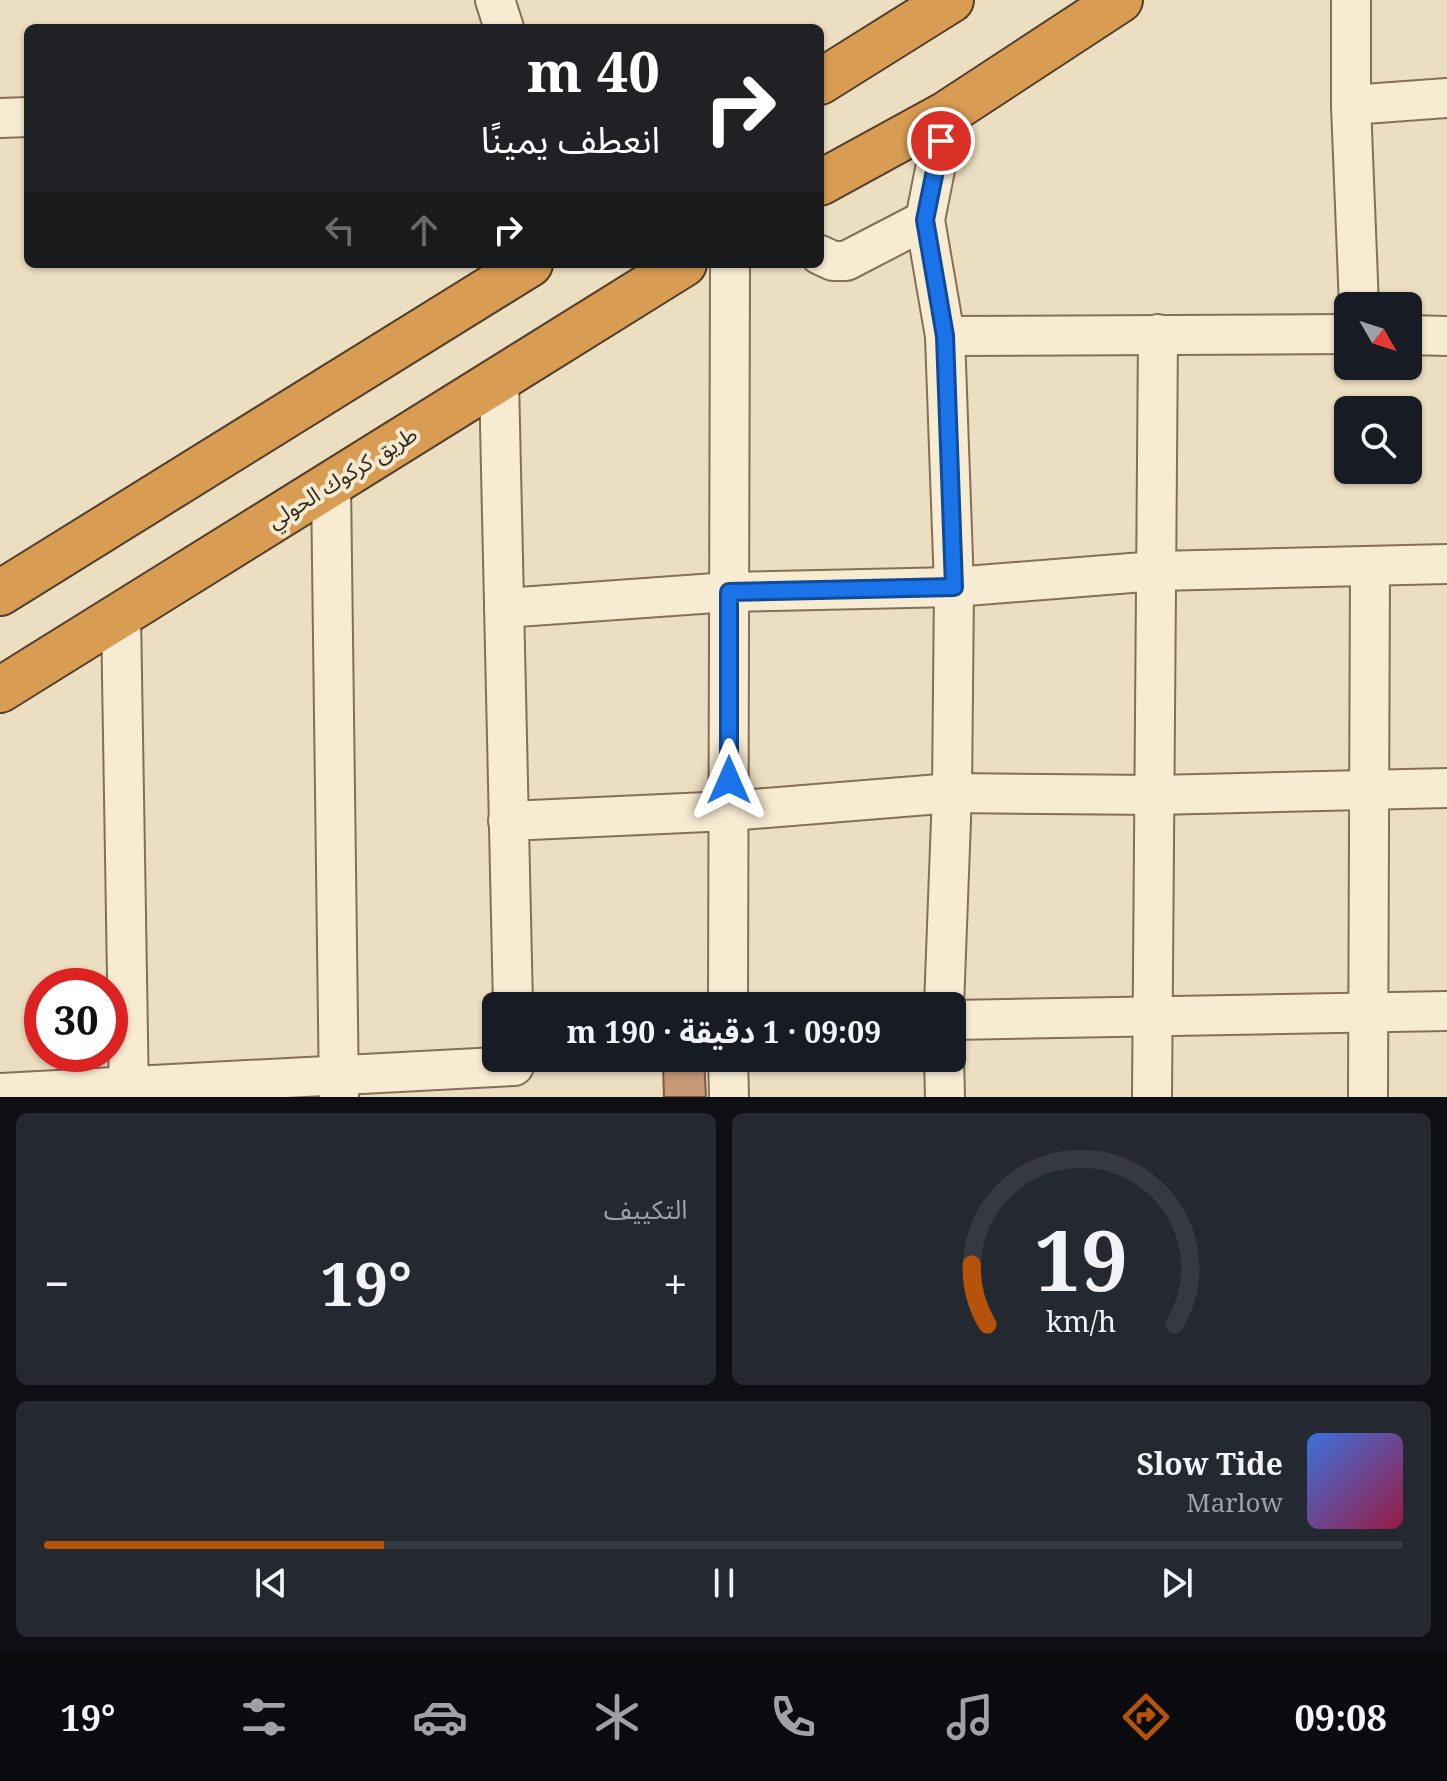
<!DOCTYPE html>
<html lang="ar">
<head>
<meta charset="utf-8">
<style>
  :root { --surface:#171b24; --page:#242831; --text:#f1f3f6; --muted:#9ea1a6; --line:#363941; --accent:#b45309 }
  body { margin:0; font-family:"Noto Serif","Noto Sans Arabic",serif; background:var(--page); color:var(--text); direction:rtl; height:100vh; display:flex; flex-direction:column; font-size:30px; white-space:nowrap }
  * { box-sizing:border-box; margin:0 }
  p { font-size:26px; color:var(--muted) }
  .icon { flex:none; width:44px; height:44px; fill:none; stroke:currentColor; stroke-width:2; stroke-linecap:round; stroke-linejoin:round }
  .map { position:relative; height:1097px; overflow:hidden; direction:ltr }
  .side { display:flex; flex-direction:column; gap:16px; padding:16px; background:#0d0f14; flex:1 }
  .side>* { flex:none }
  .banner { position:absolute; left:24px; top:24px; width:800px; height:244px; border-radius:12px; box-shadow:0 2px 6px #0004; direction:rtl; background:#202124; color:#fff; overflow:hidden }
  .needle { width:52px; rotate:129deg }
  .buttons { position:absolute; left:1334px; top:292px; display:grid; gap:16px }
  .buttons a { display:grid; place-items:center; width:88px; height:88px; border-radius:12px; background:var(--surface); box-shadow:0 2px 6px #0004; font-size:40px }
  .speed { position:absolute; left:24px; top:968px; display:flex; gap:16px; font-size:40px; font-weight:700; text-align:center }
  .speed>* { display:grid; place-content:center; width:104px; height:104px; border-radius:50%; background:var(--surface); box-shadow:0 2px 6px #0004; line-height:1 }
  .speed .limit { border:12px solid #d22; background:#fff; color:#111 }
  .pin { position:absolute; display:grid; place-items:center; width:68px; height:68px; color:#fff; margin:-34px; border:4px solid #fff; border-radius:50%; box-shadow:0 2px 8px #0007 }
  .me { position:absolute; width:88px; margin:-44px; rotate:0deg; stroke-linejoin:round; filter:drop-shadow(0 0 6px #0008) }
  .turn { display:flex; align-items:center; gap:28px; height:168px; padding:0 32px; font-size:36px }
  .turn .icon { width:104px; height:104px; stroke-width:2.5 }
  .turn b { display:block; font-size:56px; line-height:68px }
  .lanes { display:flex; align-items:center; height:76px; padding:0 32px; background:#0003; justify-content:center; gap:40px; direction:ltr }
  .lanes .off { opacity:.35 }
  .big { font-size:60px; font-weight:700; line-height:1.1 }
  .side .card { flex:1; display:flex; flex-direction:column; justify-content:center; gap:12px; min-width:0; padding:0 28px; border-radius:12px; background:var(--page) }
  .side .dial { align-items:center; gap:0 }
  .dial svg { height:208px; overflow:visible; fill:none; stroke:var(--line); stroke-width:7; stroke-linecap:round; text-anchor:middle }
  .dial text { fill:var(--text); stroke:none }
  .song { display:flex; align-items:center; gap:24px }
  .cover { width:96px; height:96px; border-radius:12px; background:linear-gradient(135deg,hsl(220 70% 55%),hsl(340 70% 35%)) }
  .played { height:8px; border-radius:4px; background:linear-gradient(90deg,var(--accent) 25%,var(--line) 25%) }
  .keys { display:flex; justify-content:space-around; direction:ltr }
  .heat { display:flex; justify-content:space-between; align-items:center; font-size:44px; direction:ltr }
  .side .tiles { flex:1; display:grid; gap:16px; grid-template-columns:1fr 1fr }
  .card:last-child { grid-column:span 2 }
  .trip { position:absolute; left:482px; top:992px; width:484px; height:80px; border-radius:12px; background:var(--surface); box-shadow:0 2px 6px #0004; font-weight:700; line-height:80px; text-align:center; direction:rtl }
  .dock { display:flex; height:128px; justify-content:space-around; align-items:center; background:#090b0e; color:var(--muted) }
  .dock .icon { width:56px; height:56px }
  .dock .current { color:var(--accent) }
  .dock b { font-size:36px; color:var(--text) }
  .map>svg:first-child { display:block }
  .building { fill:#c89877; stroke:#825940; stroke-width:2 }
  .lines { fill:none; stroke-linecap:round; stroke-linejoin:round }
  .minor-casing { stroke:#846f59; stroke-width:42 }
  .highway-casing { stroke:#513e2d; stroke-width:48 }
  .minor { stroke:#f7ecd2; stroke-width:38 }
  .highway { stroke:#d99c53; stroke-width:44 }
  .route-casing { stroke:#114b97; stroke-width:20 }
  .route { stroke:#1a73e8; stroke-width:14 }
  .labels { text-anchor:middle; stroke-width:8; stroke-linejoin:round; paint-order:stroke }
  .street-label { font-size:22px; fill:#34281d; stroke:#f3e9cf }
</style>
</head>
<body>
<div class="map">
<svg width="1447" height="1097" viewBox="0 0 1447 1097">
  <rect width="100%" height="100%" fill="#ecdec0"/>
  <polygon class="building" points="704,1058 706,1097 664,1097 663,1064"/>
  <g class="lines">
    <g class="minor-casing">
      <g id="minor">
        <polyline points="495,0 504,28"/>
        <polyline points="1351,0 1351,105 1359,306"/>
        <polyline points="1351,105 1447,98"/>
        <polyline points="0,118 28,117"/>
        <polyline points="820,255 833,261 846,261 925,220"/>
        <polyline points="1408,335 1447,336"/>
        <polyline points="945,336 1348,334"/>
        <polyline points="499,380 513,1006"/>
        <polyline points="331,484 339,1097"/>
        <polyline points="504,608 729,592 954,587 1156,571 1447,564"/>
        <polyline points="121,615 129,1097"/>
        <polyline points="508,821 729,811 952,793 1155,795 1447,788"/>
        <polyline points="728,1006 730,264"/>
        <polyline points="944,1006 952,793 954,587 945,336 925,220 946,114"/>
        <polyline points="952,1020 1447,1011"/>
        <polyline points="728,1058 729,1097"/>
        <polyline points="944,1058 945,1097"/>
        <polyline points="0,1093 514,1066"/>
        <polyline points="1152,1097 1158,334"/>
        <polyline points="1368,1097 1370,566"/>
      </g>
    </g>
    <g class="highway-casing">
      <g id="highway">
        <polyline points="820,82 951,0"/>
        <polyline points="820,183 946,114 1120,0"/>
        <polyline points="0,593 530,264"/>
        <polyline points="0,690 684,264"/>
      </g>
    </g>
    <use href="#minor" class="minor"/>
    <use href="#highway" class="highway"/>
  </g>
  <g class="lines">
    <g class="route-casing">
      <polyline id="route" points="729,780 729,592 954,587 945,336 925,220 941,141"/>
    </g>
    <use href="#route" class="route"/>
  </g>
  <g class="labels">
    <g class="street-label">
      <text transform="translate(342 477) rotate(-32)" y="8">طريق كركوك الحولي</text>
    </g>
  </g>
</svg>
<div class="buttons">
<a><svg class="needle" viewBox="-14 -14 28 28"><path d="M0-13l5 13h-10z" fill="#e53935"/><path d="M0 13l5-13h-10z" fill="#9ea1a6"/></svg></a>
<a><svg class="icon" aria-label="search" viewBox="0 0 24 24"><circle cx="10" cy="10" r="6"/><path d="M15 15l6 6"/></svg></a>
</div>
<div class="speed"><div class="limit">30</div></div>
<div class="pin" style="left:941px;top:141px;background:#d93025"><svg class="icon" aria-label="arrive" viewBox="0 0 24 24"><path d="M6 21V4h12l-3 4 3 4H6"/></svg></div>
<svg class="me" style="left:729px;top:780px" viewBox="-20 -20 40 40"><path d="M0-17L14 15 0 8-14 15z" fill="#1a73e8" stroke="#fff" stroke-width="4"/></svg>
<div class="trip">09:09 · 1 دقيقة · 190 m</div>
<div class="banner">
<div class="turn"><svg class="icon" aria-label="right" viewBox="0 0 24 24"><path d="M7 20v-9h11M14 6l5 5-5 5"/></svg><div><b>40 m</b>انعطف يمينًا</div></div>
<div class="lanes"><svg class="icon off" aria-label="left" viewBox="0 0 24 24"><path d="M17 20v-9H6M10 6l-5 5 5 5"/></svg><svg class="icon off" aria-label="ahead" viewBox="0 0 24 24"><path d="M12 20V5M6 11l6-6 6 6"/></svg><svg class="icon" aria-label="right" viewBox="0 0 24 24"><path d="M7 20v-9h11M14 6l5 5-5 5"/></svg></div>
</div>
</div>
<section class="side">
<div class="tiles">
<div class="card dial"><svg viewBox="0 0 100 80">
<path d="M14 69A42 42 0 1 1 86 69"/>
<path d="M14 69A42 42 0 0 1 8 46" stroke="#b45309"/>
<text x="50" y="56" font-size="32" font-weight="700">19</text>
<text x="50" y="72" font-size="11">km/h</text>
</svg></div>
<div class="card"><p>التكييف</p>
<div class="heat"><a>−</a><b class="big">19°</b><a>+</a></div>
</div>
<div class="card">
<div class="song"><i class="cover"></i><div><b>Slow Tide</b><p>Marlow</p></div></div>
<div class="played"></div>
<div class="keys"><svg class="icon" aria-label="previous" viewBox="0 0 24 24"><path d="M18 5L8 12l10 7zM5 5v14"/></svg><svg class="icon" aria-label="pause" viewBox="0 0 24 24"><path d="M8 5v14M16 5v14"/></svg><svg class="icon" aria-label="next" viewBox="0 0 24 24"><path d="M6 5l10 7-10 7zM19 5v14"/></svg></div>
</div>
</div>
</section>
<nav class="dock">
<b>09:08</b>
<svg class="icon current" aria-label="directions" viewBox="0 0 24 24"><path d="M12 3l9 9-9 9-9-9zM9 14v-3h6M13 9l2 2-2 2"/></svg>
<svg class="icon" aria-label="music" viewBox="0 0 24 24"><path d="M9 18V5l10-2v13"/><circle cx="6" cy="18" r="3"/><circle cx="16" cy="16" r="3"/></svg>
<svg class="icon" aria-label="phone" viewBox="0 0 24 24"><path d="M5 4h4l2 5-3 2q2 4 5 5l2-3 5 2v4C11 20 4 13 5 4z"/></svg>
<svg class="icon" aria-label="climate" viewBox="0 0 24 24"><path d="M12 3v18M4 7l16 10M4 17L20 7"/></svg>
<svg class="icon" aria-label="car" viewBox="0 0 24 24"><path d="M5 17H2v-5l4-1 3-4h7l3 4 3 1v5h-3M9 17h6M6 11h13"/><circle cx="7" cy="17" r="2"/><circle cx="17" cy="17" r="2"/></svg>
<svg class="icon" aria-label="filters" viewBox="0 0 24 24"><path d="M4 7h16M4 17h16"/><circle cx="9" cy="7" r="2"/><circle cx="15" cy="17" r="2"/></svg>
<b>19°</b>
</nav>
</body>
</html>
